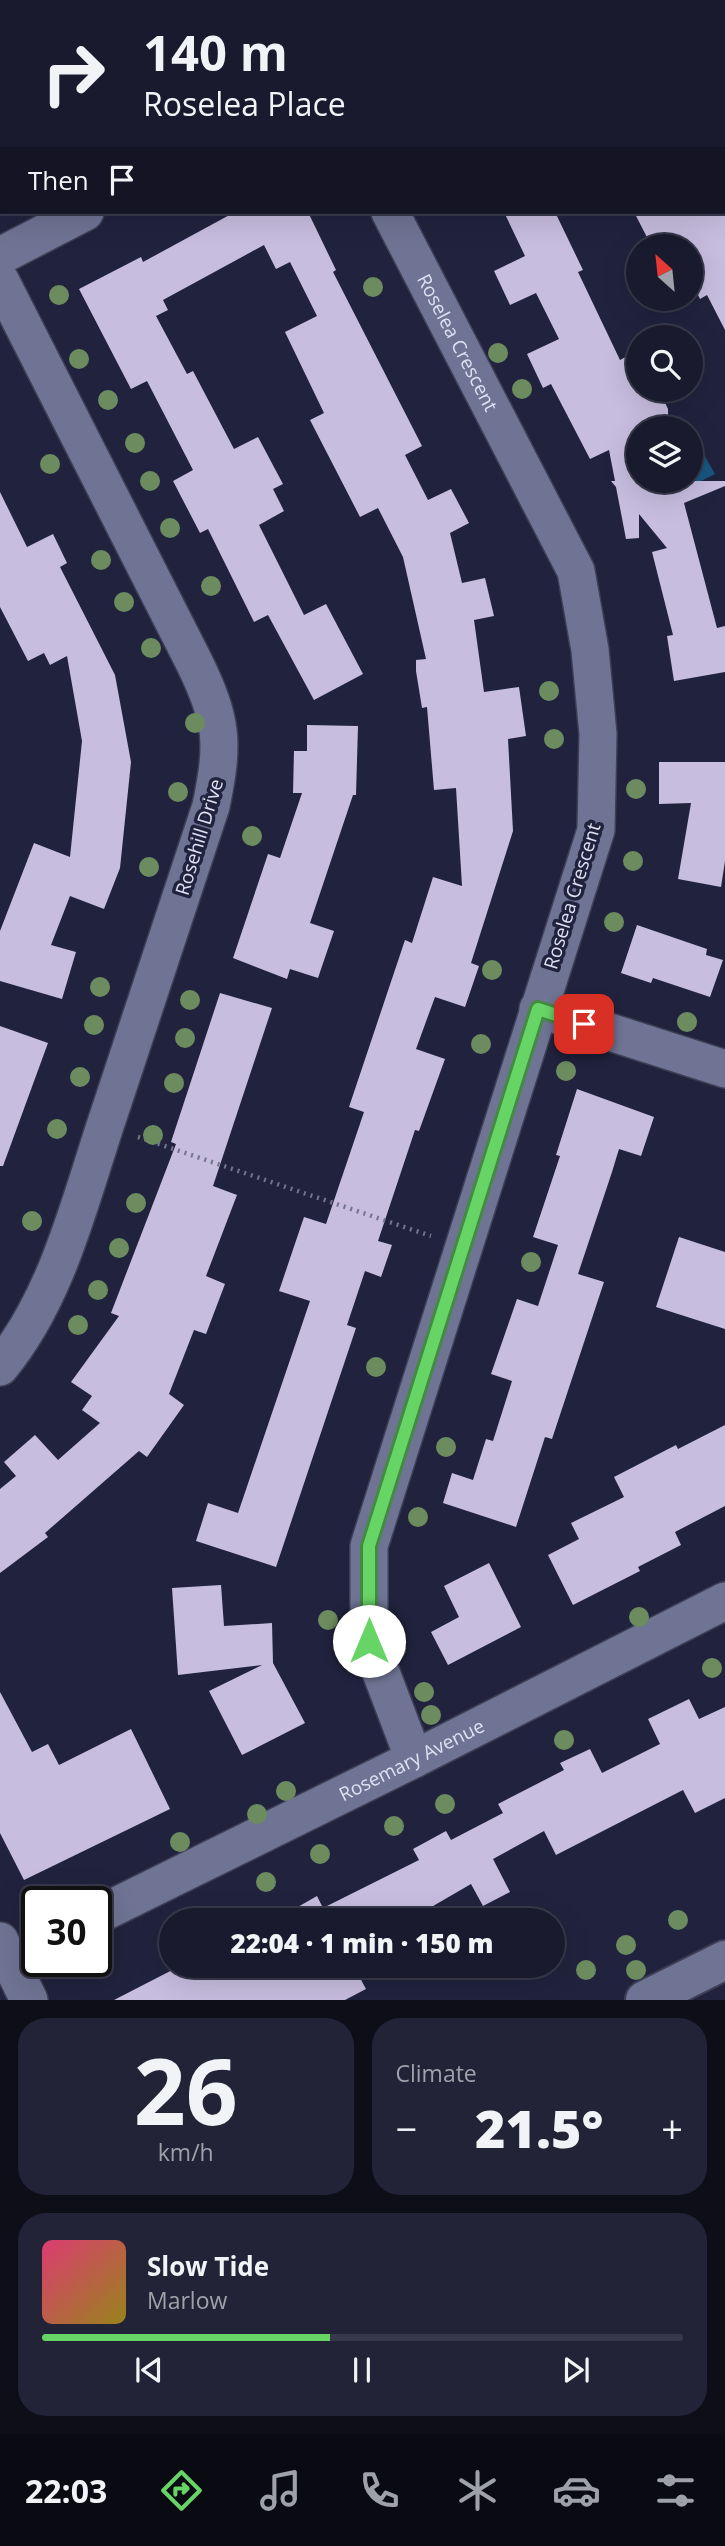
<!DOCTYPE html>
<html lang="en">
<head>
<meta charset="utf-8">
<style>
  :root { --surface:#191a2e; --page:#222336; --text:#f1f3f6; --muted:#9fa1aa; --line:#37384a; --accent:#67d466 }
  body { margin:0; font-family:"Open Sans",sans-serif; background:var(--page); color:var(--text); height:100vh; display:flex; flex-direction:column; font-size:26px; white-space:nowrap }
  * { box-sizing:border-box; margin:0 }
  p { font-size:23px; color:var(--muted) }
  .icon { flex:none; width:38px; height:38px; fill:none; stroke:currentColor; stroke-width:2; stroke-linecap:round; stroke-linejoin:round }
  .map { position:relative; height:2000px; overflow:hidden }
  .sheet { display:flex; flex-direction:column; gap:18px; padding:18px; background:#0e0e19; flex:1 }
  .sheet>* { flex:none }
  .banner { position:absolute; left:0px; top:0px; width:726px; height:214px; box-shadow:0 7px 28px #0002,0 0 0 2px var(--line); background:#191a2e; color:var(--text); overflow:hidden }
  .needle { width:46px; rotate:333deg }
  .tools { position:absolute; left:626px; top:234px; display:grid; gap:14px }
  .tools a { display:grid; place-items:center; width:77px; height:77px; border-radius:50%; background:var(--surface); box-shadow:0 7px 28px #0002,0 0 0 2px var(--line); font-size:35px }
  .speed { position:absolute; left:21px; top:1886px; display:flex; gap:14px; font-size:35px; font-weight:700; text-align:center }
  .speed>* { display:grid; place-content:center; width:91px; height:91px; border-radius:50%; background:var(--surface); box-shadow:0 7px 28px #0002,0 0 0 2px var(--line); line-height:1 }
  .speed .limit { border:4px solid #111; border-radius:10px; background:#fff; color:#111 }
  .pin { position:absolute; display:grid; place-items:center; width:60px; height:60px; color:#fff; margin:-30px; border-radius:14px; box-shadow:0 4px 10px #0006 }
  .me { position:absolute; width:77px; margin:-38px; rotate:0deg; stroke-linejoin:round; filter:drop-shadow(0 0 5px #0008) }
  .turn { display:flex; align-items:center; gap:24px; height:147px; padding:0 28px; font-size:32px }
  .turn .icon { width:91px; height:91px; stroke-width:2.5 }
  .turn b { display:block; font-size:49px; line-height:60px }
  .then { display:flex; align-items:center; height:66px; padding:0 28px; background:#0003; gap:14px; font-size:26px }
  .big { font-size:52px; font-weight:800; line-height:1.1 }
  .sheet .tile { flex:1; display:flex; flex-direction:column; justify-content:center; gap:10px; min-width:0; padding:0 24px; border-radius:28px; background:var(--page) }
  .sheet .dial { align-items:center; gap:0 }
  .dial b { font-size:91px; line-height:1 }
  .song { display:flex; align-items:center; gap:21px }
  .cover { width:84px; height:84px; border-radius:10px; background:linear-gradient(135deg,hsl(340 70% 55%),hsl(50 70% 35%)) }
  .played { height:7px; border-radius:4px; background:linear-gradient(90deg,var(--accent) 45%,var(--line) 45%) }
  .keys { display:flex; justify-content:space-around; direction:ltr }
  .heat { display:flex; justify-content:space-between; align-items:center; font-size:38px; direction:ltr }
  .sheet .tiles { flex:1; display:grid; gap:18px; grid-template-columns:1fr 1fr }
  .tile:last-child { grid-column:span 2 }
  .trip { position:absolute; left:159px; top:1908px; width:406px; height:70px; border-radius:35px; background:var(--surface); box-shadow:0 7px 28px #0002,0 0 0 2px var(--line); font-weight:800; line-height:70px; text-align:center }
  .dock { display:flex; height:112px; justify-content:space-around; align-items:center; background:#0a0a12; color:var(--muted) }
  .dock .icon { width:49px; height:49px }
  .dock .on { color:var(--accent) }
  .dock b { font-size:32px; color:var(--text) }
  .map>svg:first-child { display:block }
  .water { fill:#165781 }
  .building { fill:#c7bddf }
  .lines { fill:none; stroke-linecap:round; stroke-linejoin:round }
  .street-casing { stroke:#3e3f56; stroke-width:40 }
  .secondary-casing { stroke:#3e3f56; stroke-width:42 }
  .path { stroke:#73758c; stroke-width:4.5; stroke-dasharray:2 5; stroke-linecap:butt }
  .street { stroke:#6f7494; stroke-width:37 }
  .secondary { stroke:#6f7494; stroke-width:38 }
  .tree { fill:#6c8c5f }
  .route-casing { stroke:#438a42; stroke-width:18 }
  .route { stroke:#67d466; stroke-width:12 }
  .labels { text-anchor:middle; stroke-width:7; stroke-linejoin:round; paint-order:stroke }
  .street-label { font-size:19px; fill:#dee1f3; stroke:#21233e }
</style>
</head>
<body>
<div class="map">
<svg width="725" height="2000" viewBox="0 0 725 2000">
  <rect width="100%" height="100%" fill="#21233e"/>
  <polygon class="water" points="691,432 715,474 697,483 691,471"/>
  <g class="building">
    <polygon points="235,212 308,212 336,270 333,272 422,446 405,455 428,500 451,489 469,523 450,533 462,583 485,578 494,616 474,620 484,692 519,687 526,736 508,739 513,831 471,963 479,966 465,1007 435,997 416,1049 445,1059 419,1131 415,1130 378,1241 392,1245 381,1277 365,1271 347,1325 356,1328 276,1567 196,1541 208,1503 238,1513 310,1301 279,1291 304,1217 326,1224 364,1112 349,1107 405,940 412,943 433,877 462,886 456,788 434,790 427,707 422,708 416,671 416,660 426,659 403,557 378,508 360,517 310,420 324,413 285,332 317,316 290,262 276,269 264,245 163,300 168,310 156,316 187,374 193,371 234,449 258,437 283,484 273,489 284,511 259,525 304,615 326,604 363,674 314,700 268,615 254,622 208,529 200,533 173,481 193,470 147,381 131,389 79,289 141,257 143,262"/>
    <polygon points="504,212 555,212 583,270 578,272 620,360 639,350 639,390 659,390 668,409 668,419 650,429 639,429 639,481 725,481 725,486 684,503 717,628 725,626 725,672 674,681 667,636 673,635 652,552 667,548 639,514 639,538 626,539 616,487 611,481 615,481 609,450 590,459 551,384 543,388 527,354 559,339 536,293 510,305 494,271 525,256"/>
    <polygon points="634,212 725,212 725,330 707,295 700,299 691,281 691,247 652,247"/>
    <polygon points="0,492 27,547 53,534 67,563 60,567 115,675 131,762 120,868 104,909 70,896 51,945 76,952 62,999 0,981 0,931 34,843 70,857 82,741 67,656 50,665 44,653 28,661 0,607"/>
    <polygon points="307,725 358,726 356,795 353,795 310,923 334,931 318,978 290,969 287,979 233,958 268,854 280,858 302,793 293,793 294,751 307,751"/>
    <polygon points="659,762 725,762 725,861 721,887 678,879 691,803 659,804"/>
    <polygon points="637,925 707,949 706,955 723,960 710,997 653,978 651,983 621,973"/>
    <polygon points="220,993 272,1008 213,1186 237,1195 206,1276 225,1284 206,1334 194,1330 169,1394 184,1405 147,1457 139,1451 45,1533 48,1537 0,1573 0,1489 16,1476 4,1462 35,1435 58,1460 100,1423 82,1410 92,1396 71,1382 119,1316 111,1313 176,1144 171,1142"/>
    <polygon points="0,1026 48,1043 3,1166 0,1166"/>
    <polygon points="577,1089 654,1117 641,1156 619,1149 612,1172 578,1274 604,1282 552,1439 545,1437 516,1527 443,1503 452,1473 473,1480 486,1439 493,1441 512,1381 491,1374 517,1299 538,1306 558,1245 533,1237 560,1156 556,1155"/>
    <polygon points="679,1237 725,1252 725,1329 656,1307"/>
    <polygon points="725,1425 725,1506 675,1532 681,1545 638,1567 640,1571 573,1605 548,1555 579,1539 571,1523 624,1497 614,1477 676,1445 678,1449"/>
    <polygon points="489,1563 521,1627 448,1665 431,1632 459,1617 444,1586"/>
    <polygon points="221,1585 224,1626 272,1623 273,1663 305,1723 242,1755 209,1691 262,1665 178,1675 172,1588"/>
    <polygon points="0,1692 32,1752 48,1744 59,1765 131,1729 170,1809 24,1880 0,1833"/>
    <polygon points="689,1699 699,1719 725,1707 725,1798 695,1813 683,1790 556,1855 544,1831 493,1859 510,1892 483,1906 471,1884 409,1920 275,1920 317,1896 323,1908 419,1860 413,1849 446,1831 451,1840 503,1813 498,1804 564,1770 560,1763 590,1749 602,1773 660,1744 648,1719"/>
    <polygon points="182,1965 353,1965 366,1989 345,2000 114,2000"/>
  </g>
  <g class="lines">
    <g class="street-casing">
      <g id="street">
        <polyline points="711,0 712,2"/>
        <polyline points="495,2 499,0"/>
        <polyline points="724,27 725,28"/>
        <path id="s1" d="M390,212L576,571L590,650L598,734L596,830L369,1546V1641L414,1759"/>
        <polyline points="0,256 85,212"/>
        <path d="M0,280L194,662C223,721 224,743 211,806C176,911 142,1015 107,1120C79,1204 57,1298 0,1367"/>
        <polyline points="538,1009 725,1069"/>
        <path id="s2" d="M96,1916L414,1759L725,1601"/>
        <polyline points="0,1941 29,2000"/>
      </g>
    </g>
    <g class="secondary-casing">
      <polyline id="secondary" points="645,2000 725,1960"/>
    </g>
    <polyline class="path" points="138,1137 431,1236"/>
    <use href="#street" class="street"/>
    <use href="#secondary" class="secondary"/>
  </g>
  <g class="tree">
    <circle cx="373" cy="287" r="10"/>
    <circle cx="59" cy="295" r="10"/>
    <circle cx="498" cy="353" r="10"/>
    <circle cx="79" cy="359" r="10"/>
    <circle cx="522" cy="389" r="10"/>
    <circle cx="108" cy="400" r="10"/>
    <circle cx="135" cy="443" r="10"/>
    <circle cx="50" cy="464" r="10"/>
    <circle cx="150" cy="481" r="10"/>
    <circle cx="170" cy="528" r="10"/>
    <circle cx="101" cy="560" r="10"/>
    <circle cx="211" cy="586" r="10"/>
    <circle cx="124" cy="602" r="10"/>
    <circle cx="151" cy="648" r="10"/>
    <circle cx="549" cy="691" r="10"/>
    <circle cx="195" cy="723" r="10"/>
    <circle cx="554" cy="739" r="10"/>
    <circle cx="636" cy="789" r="10"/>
    <circle cx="178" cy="792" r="10"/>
    <circle cx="252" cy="836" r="10"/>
    <circle cx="633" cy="861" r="10"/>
    <circle cx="149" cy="867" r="10"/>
    <circle cx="614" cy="922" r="10"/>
    <circle cx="492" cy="970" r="10"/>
    <circle cx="100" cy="987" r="10"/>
    <circle cx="190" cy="1000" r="10"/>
    <circle cx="687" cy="1022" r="10"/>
    <circle cx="94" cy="1025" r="10"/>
    <circle cx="185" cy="1038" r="10"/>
    <circle cx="481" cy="1044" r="10"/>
    <circle cx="566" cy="1071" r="10"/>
    <circle cx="80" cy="1077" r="10"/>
    <circle cx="174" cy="1083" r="10"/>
    <circle cx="57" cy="1129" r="10"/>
    <circle cx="153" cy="1135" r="10"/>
    <circle cx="136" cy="1203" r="10"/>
    <circle cx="32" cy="1221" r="10"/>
    <circle cx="119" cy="1248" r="10"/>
    <circle cx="531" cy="1262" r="10"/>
    <circle cx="98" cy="1290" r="10"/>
    <circle cx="78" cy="1325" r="10"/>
    <circle cx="376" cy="1367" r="10"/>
    <circle cx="446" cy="1447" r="10"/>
    <circle cx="418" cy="1517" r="10"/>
    <circle cx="639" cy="1617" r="10"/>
    <circle cx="328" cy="1620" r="10"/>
    <circle cx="396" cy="1649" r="10"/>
    <circle cx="712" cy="1668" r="10"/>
    <circle cx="424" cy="1692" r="10"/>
    <circle cx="431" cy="1715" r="10"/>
    <circle cx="564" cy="1740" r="10"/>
    <circle cx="286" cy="1791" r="10"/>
    <circle cx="445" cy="1804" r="10"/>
    <circle cx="257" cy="1814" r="10"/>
    <circle cx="394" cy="1826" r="10"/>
    <circle cx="180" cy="1842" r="10"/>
    <circle cx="320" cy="1854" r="10"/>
    <circle cx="266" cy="1882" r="10"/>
    <circle cx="678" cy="1920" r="10"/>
    <circle cx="626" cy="1945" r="10"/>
    <circle cx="586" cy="1970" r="10"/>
    <circle cx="636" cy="1970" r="10"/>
  </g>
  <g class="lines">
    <g class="route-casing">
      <polyline id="route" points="369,1641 369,1546 538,1009 584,1024"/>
    </g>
    <use href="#route" class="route"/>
  </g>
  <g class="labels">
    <g class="street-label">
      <text dy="7" stroke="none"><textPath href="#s1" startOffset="147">Roselea Crescent</textPath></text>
      <text transform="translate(199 837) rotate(-73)" y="7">Rosehill Drive</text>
      <text transform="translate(572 896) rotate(-73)" y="7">Roselea Crescent</text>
      <text dy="7" stroke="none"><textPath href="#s2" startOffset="352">Rosemary Avenue</textPath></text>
    </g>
  </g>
</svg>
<div class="tools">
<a><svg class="needle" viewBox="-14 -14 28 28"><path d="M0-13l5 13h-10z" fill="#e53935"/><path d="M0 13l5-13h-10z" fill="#9fa1aa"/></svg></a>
<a><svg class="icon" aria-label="search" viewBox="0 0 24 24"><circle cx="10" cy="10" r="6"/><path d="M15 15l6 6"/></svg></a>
<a><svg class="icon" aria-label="layers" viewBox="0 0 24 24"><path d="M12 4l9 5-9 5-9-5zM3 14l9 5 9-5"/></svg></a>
</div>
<div class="speed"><div class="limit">30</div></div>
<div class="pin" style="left:584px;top:1024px;background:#d93025"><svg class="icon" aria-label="arrive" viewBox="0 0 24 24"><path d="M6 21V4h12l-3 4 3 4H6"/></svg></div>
<svg class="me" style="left:369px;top:1641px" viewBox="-20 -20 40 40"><circle r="19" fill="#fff"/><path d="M0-13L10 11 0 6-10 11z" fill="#67d466"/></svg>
<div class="trip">22:04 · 1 min · 150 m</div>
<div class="banner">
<div class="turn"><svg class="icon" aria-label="right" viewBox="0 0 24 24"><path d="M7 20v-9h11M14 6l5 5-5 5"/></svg><div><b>140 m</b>Roselea Place</div></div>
<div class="then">Then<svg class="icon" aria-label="arrive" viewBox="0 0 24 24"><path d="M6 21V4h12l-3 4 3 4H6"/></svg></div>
</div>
</div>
<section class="sheet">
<div class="tiles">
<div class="tile dial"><b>26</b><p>km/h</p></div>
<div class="tile"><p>Climate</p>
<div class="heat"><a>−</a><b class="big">21.5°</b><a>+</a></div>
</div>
<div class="tile">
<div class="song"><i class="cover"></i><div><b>Slow Tide</b><p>Marlow</p></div></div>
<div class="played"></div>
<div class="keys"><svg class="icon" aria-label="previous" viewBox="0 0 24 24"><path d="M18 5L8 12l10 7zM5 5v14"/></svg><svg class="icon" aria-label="pause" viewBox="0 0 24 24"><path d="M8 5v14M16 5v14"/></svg><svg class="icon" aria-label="next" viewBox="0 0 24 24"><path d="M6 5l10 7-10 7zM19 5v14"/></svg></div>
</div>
</div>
</section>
<nav class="dock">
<b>22:03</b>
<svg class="icon on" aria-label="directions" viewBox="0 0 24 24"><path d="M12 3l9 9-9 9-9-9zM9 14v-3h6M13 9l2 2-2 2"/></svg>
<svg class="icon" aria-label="music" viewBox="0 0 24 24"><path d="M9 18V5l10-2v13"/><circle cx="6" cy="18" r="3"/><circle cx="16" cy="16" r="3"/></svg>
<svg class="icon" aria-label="phone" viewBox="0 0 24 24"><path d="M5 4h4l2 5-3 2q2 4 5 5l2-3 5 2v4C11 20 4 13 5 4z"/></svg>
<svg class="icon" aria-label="climate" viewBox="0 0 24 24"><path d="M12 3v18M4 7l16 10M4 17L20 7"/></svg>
<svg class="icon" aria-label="car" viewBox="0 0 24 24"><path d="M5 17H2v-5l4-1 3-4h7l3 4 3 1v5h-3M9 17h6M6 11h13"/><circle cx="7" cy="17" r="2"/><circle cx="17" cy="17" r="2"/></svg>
<svg class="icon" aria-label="filters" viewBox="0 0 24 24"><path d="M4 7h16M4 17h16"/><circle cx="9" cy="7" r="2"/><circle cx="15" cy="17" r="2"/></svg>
</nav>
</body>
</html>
